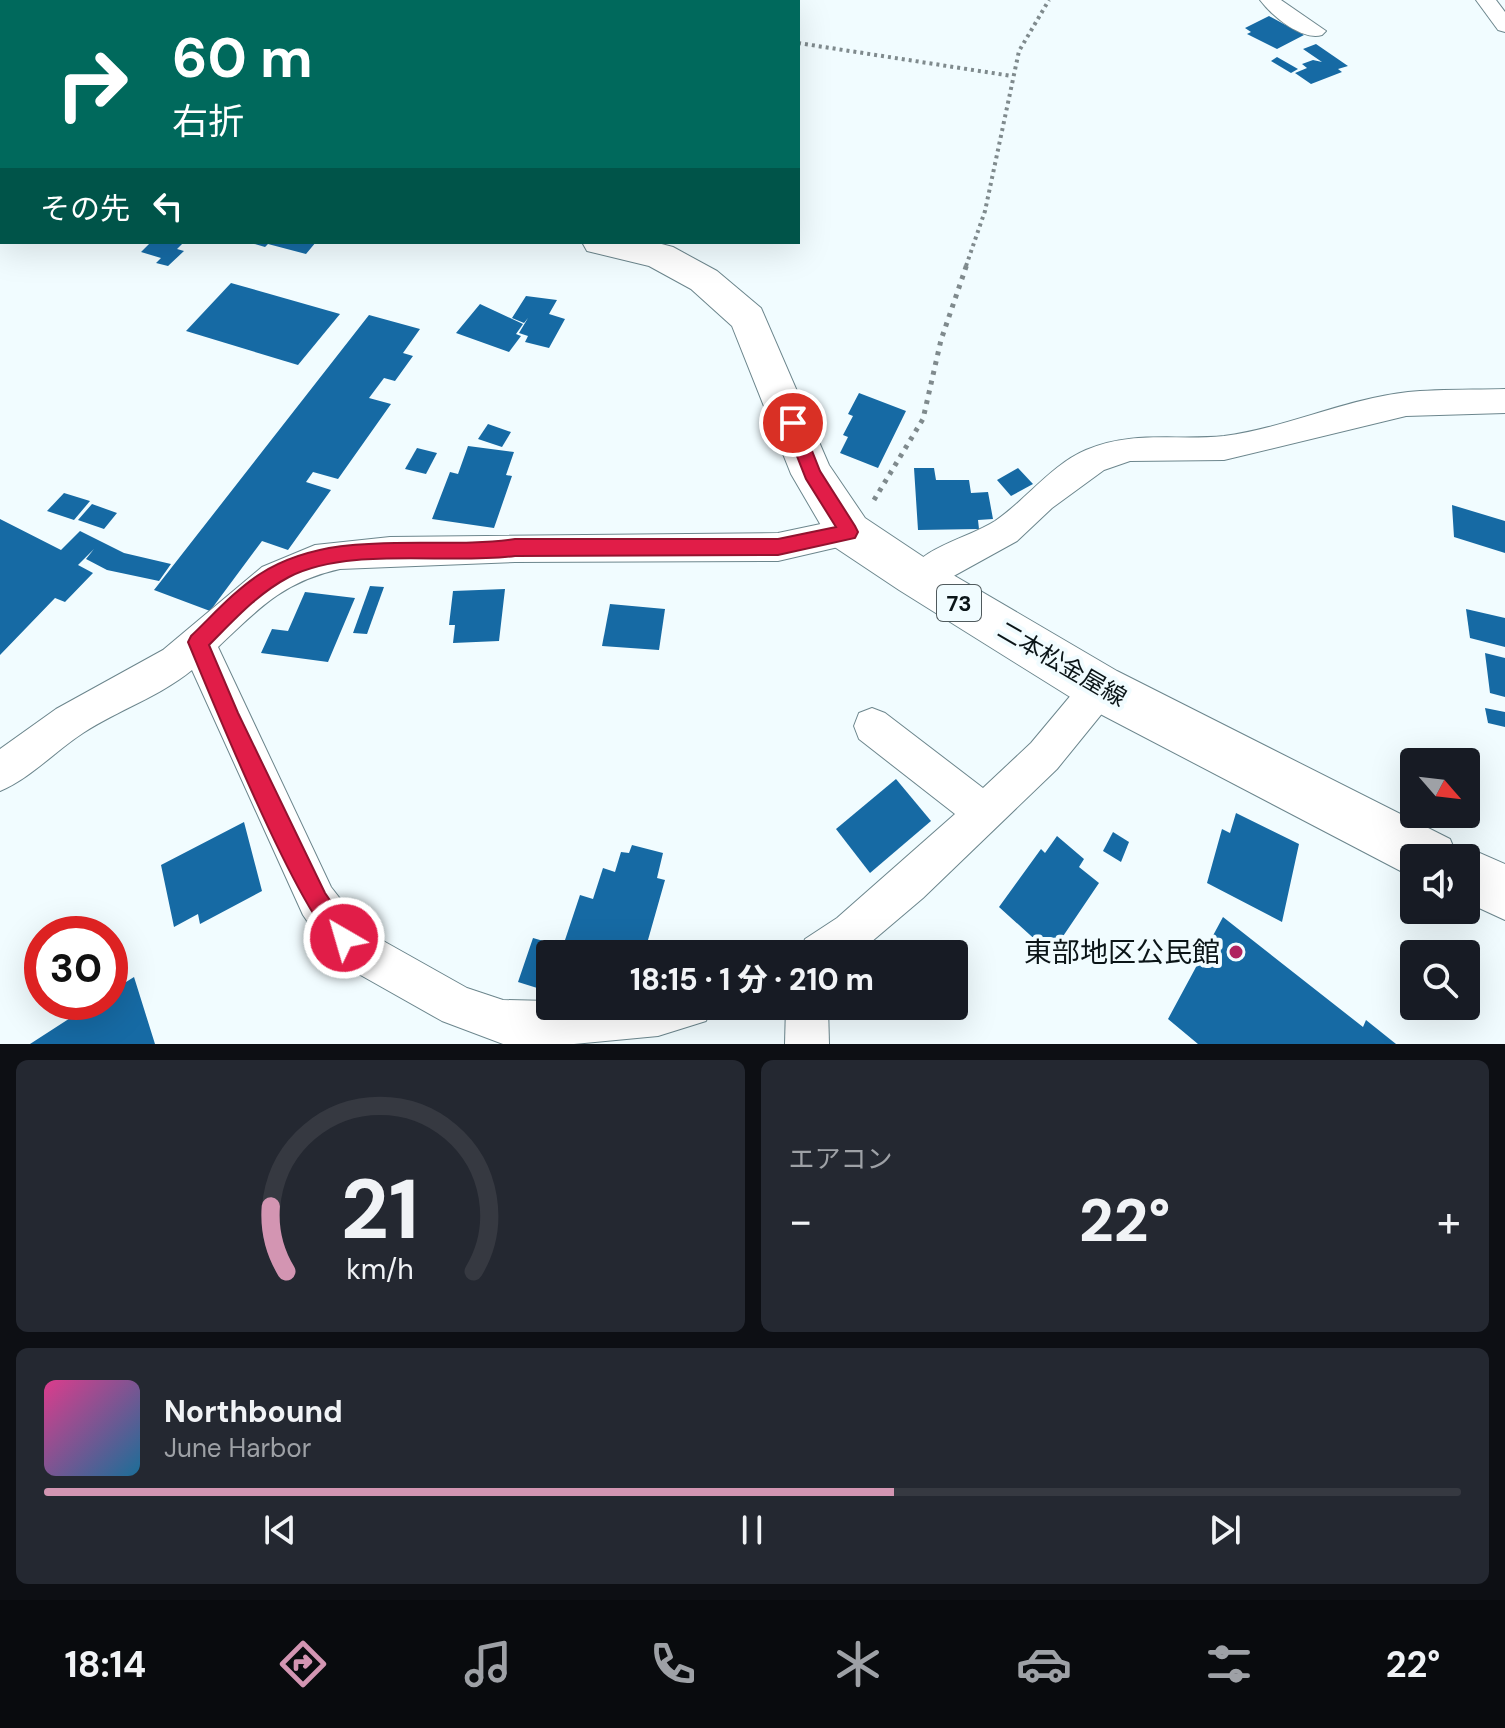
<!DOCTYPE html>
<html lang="ja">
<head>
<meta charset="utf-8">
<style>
  :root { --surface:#171b24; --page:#242831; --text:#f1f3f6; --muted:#9ea1a6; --line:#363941; --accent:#d395b2 }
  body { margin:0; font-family:"DM Sans","Noto Sans JP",sans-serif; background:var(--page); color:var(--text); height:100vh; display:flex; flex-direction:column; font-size:30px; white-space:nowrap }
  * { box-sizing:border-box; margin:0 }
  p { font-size:26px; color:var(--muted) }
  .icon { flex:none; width:44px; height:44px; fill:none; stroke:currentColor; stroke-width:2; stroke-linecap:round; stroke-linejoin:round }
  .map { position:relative; height:1044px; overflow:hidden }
  .drawer { display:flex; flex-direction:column; gap:16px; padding:16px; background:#0d0f14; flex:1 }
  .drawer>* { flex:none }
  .hud { position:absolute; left:0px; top:0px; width:800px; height:244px; box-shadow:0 8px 32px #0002; background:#00695c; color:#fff; overflow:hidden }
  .needle { width:52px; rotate:118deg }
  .fabs { position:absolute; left:1400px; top:748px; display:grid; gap:16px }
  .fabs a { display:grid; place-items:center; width:80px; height:80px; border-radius:8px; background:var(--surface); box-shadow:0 8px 32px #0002; font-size:40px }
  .speed { position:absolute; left:24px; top:916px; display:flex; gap:16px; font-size:40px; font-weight:700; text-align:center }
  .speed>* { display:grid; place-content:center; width:104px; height:104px; border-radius:50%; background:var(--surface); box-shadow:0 8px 32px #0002; line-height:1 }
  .speed .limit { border:12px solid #d22; background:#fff; color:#111 }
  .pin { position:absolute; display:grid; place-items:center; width:68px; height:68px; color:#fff; margin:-34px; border:4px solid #fff; border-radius:50%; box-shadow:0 2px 8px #0007 }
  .me { position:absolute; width:88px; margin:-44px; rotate:322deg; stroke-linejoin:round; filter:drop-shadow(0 0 6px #0008) }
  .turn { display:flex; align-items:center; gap:28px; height:168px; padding:0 40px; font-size:36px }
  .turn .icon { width:104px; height:104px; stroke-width:2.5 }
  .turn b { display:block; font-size:56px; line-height:68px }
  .then { display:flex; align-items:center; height:76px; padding:0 40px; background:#0003; gap:16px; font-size:30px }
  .big { font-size:60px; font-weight:800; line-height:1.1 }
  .drawer .tile { flex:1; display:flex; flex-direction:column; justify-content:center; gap:12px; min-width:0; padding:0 28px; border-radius:12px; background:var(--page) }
  .drawer .dial { align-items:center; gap:0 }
  .dial svg { height:208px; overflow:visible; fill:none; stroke:var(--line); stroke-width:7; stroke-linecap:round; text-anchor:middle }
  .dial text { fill:var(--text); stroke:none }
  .song { display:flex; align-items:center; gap:24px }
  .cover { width:96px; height:96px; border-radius:12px; background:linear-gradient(135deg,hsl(330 70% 55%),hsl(200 70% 35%)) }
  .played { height:8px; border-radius:4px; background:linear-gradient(90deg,var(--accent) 60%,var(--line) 60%) }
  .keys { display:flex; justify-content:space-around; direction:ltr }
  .heat { display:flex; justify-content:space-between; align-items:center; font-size:44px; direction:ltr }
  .drawer .tiles { flex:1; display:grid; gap:16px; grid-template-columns:1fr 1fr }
  .tile:last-child { grid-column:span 2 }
  .trip { position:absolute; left:536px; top:940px; width:432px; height:80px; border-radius:8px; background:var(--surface); box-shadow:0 8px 32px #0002; font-weight:800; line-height:80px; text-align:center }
  .menu { display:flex; height:128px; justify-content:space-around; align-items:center; background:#090b0e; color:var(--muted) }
  .menu .icon { width:56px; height:56px }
  .menu .current { color:var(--accent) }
  .menu b { font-size:36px; color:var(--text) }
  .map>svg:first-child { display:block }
  .building { fill:#166aa4 }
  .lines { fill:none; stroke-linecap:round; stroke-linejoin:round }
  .street-casing { stroke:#6c868d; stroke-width:2 }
  .primary-casing { stroke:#6c868d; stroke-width:2 }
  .path-far1 { stroke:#7f8a8d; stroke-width:4; stroke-dasharray:3 4; stroke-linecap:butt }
  .path { stroke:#7f8a8d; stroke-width:5; stroke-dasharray:4 6; stroke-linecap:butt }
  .street { fill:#fff; fill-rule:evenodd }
  .primary { fill:#fff; fill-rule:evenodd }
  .route { fill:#e11d48; stroke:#92132f; stroke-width:2 }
  .poi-dot { fill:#af225f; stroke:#f1fcff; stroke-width:3 }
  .labels { text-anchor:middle; stroke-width:8; stroke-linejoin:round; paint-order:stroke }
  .shield { fill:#f1fcff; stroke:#505a5d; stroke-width:2 }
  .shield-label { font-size:22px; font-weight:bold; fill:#0b1518 }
  .street-label { font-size:24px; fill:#0b1518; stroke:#f1fcff }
  .near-poi-label { font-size:28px; fill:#0b1518; stroke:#f1fcff; text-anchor:end }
</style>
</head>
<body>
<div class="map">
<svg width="1505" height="1044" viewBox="0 0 1505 1044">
  <rect width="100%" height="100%" fill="#f1fcff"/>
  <g class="building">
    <polygon points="1269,16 1304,35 1277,49 1247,34 1251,32 1245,28"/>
    <polygon points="1316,44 1348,66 1338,69 1342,72 1311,84 1295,73 1307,68 1302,64 1313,60 1322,62 1303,49"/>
    <polygon points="1277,57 1298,69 1291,73 1271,61"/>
    <polygon points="151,242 184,242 177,249 184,251 168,266 156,263 161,258 141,252"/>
    <polygon points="270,242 316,242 306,254 268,244 265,247 251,243"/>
    <polygon points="231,283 340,314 298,365 186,331"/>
    <polygon points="526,296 557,300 549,314 565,319 549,348 525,342 528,336 519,333 528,318 524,323 512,318"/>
    <polygon points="480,304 523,324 516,334 521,336 509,352 456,333"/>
    <polygon points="369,315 420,329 403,353 413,356 395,381 384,378 369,398 391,404 338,479 313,472 306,482 331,490 288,550 262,541 210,611 154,590"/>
    <polygon points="859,393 906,411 878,468 840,453 848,437 843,435 853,416 848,414"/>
    <polygon points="488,424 511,432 502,447 478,439"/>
    <polygon points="468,446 514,452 506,475 512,476 494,528 432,519 450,472 458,474"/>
    <polygon points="417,448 437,453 426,474 405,469"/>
    <polygon points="914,468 934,468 936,480 969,480 971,493 988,492 993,519 978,520 979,529 918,530"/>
    <polygon points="1018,468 1033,484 1011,496 997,480"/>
    <polygon points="64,493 90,501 74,520 47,511"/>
    <polygon points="92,504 117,513 104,529 78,520"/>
    <polygon points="1452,505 1505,521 1505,553 1454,537"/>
    <polygon points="0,519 61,550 80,531 124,553 171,564 159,581 107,570 86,559 94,549 78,565 93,573 65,602 55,598 0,655"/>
    <polygon points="370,586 384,587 367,634 353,633"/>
    <polygon points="505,589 499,641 453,643 455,625 449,625 453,591"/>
    <polygon points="305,592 355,598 328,662 261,653 272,629 288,631"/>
    <polygon points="610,604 665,609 659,650 602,646"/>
    <polygon points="1466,609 1505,618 1505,647 1470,638"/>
    <polygon points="1485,653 1505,658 1505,697 1490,693"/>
    <polygon points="1485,708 1505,712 1505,727 1488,723"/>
    <polygon points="896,779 931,821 870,873 836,829"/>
    <polygon points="1236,813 1299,844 1282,922 1207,883 1222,829 1230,833"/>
    <polygon points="244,822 262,891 200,924 198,914 174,927 161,865"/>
    <polygon points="1113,832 1129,842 1121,862 1103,851"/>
    <polygon points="1057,836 1084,859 1079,867 1099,883 1051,954 999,907 1041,849 1045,853"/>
    <polygon points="632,845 663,853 657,878 665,880 644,954 550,954 550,992 518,982 533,938 575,950 577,943 565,940 580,895 593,899 603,868 615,872 621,852 629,853"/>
    <polygon points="1223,917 1363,1027 1366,1020 1396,1044 1198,1044 1168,1019"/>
    <polygon points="134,977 155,1044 30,1044 95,1002 110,1002 110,992"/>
  </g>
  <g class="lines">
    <g class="street-casing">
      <g id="street">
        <polygon points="112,0 167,0 166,2"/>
        <path d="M1260,0H1281L1326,31L1322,35C1302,41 1272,16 1260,0Z"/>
        <polygon points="1476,0 1496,0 1505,12 1505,32 1498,30"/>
        <path d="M1505,389V413L1406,416L1224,460L1130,461L1104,470L1052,508L1017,541L921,594L909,590L904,579C919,547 967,539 995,521C1026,500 1051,465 1086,450C1132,430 1176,441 1224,436C1286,428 1345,399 1408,392C1440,389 1473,390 1505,389Z"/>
        <path d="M849,518L860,522L865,532L860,542L778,561L515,562L340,569C284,581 258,609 218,647L331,887L359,923L378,938L467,988L503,1000L550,1001V1006H712L706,1021L658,1036L574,1044H503L442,1021L348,968L329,953L303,915L192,670C159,697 118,710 83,733C55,751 31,778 0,791V749L56,709L163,650L262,567L315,545L390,537L778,533Z"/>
        <polygon points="1100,671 1113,676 1118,688 1113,700 1057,769 923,898 857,954 799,954 805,939 837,918 955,814 859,739 854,726 859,713 872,708 885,713 983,788 1031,743 1087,676"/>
        <polygon points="786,1006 828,1006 829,1044 785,1044"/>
      </g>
    </g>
    <g class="primary-casing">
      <g id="primary">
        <polygon points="0,39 2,40 2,61 0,60"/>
        <polygon points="582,242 654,242 673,247 717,271 761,308 829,465 865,518 931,562 1117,671 1450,839 1455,851 1466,847 1505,864 1505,920 1466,902 1466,858 1414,858 1412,877 1083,705 899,590 833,546 791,474 732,326 691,289 649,266 587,251"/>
      </g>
    </g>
    <g class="path-far1">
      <polyline points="614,0 620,2"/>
      <polyline points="798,43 1012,76"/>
      <polyline points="966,266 985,211 1019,51 1049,0"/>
    </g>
    <polyline class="path" points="874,500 923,419 941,340 967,264"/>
    <use href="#street" class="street"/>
    <use href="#primary" class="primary"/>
  </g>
  <path class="route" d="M793,416L799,418L820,471L855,526L858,532L855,538L778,555L515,556C448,565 349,546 289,577C257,594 234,620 209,645L238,713L325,893L356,938L353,946L344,950C306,934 209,692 188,642L191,636C213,615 234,591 260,574C335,526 432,551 515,539H778L836,527L806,479L784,423Z"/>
  <circle class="poi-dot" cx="1236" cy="952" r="8"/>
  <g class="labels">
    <rect class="shield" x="937" y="585" width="44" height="36" rx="6"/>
    <g class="shield-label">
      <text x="959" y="611">73</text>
    </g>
    <g class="street-label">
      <text transform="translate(1062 664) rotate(30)" y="8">二本松金屋線</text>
    </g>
    <g class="near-poi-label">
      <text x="1220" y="962">東部地区公民館</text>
    </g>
  </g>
</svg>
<div class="fabs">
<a><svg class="needle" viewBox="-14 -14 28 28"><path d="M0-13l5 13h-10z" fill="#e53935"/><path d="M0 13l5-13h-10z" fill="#9ea1a6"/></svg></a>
<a><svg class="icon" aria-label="sound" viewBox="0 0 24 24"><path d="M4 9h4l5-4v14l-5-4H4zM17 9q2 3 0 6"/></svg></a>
<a><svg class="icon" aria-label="search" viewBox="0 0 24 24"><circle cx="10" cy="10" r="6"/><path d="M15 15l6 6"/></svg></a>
</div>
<div class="speed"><div class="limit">30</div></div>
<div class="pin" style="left:793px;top:423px;background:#d93025"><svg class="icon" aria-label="arrive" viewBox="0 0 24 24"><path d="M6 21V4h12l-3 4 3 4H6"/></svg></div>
<svg class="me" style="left:344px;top:938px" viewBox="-20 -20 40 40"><circle r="17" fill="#e11d48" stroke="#fff" stroke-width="3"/><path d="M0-11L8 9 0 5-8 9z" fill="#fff"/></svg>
<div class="trip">18:15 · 1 分 · 210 m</div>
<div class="hud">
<div class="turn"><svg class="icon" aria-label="right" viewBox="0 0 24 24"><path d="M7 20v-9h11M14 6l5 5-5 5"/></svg><div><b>60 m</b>右折</div></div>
<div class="then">その先<svg class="icon" aria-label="left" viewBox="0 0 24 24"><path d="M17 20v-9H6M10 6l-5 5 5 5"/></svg></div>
</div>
</div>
<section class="drawer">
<div class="tiles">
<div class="tile dial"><svg viewBox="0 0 100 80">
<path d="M14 69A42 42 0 1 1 86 69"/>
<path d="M14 69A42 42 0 0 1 8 44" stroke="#d395b2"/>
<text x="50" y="56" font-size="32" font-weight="700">21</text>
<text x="50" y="72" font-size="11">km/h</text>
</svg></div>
<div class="tile"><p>エアコン</p>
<div class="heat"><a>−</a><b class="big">22°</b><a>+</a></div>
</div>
<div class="tile">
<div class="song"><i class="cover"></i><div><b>Northbound</b><p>June Harbor</p></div></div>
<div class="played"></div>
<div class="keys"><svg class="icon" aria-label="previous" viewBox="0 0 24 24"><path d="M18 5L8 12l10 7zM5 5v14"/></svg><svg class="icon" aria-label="pause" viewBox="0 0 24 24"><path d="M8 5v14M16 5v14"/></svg><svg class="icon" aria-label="next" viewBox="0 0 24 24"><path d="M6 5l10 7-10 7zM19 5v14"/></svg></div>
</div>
</div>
</section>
<nav class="menu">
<b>18:14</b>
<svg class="icon current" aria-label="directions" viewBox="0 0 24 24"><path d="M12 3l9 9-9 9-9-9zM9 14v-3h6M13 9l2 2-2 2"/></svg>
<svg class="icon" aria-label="music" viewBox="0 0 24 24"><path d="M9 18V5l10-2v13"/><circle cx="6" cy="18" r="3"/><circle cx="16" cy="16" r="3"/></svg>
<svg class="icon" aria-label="phone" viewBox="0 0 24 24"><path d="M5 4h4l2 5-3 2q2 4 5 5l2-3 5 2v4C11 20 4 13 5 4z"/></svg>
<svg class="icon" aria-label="climate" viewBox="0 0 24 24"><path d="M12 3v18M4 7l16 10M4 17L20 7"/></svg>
<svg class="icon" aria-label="car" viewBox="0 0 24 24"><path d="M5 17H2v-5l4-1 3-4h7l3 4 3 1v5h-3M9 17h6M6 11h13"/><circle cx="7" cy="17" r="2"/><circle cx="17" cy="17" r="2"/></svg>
<svg class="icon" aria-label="filters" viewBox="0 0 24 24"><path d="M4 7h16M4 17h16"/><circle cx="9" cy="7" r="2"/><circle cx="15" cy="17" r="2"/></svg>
<b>22°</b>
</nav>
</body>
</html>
